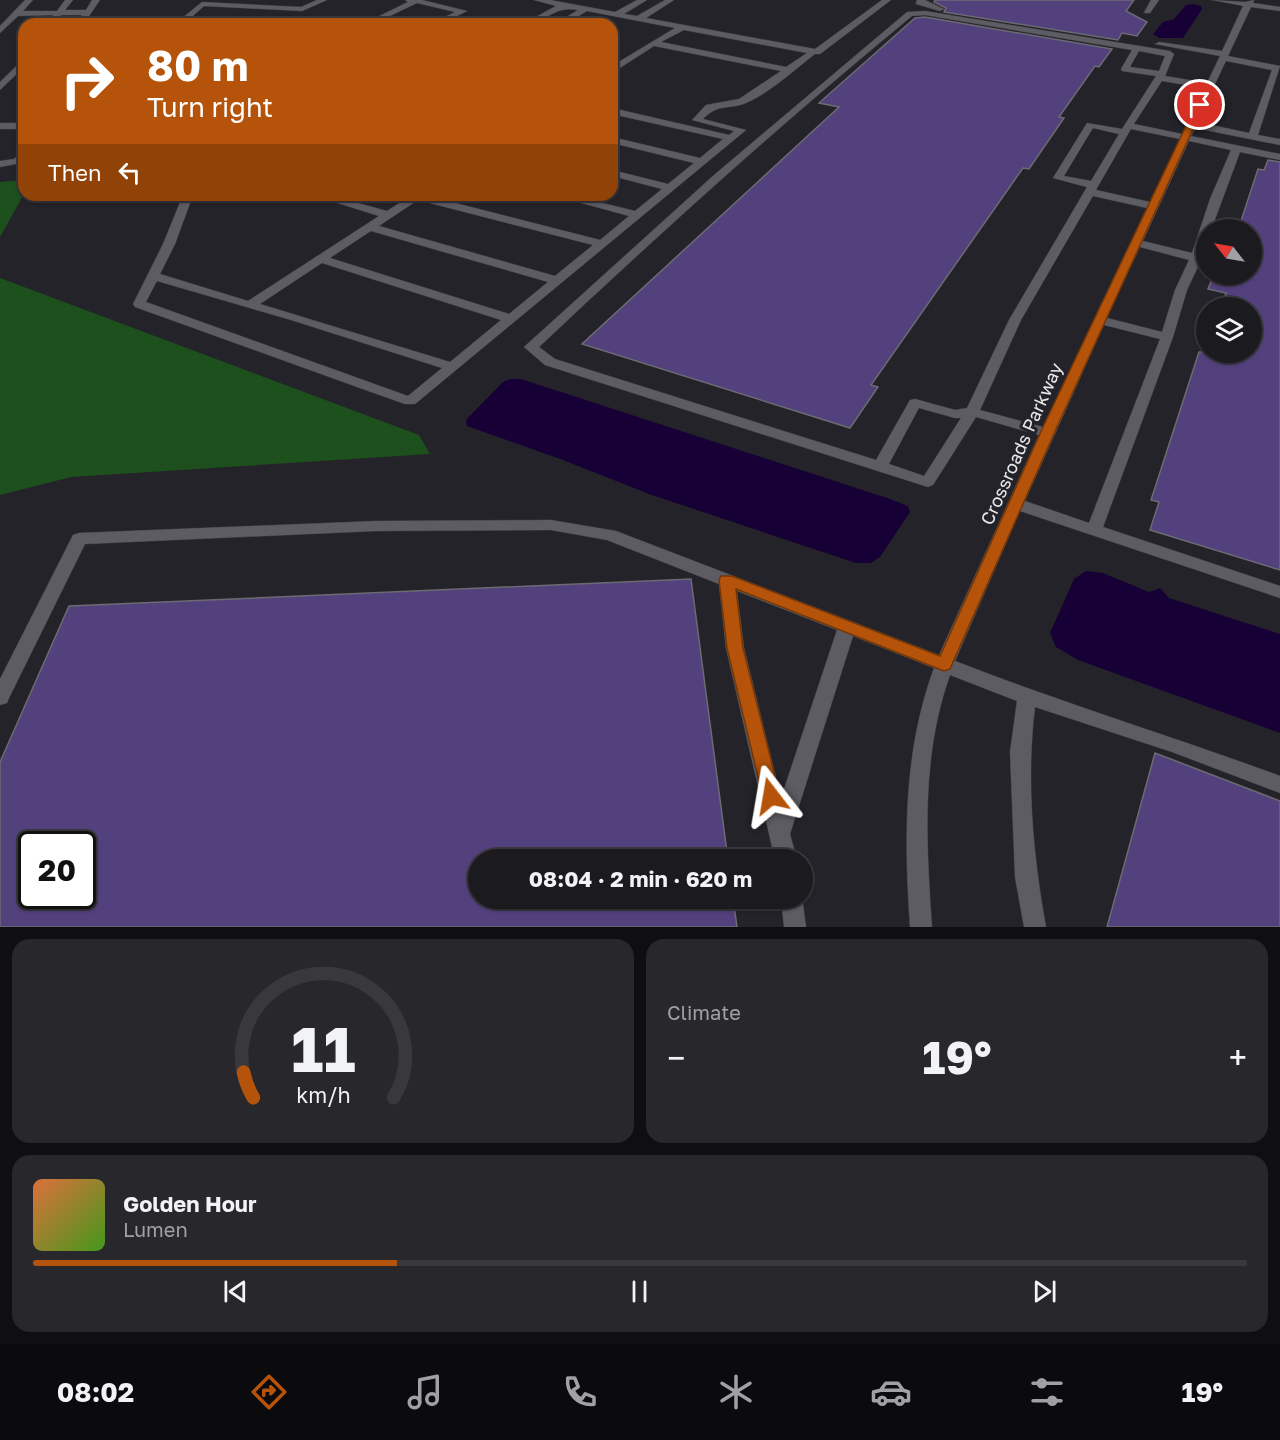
<!DOCTYPE html>
<html lang="en">
<head>
<meta charset="utf-8">
<style>
  :root { --surface:#1b1a1f; --page:#28272c; --text:#f1f3f6; --muted:#a0a1a4; --line:#39383d; --accent:#b45309 }
  body { margin:0; font-family:"Golos Text",sans-serif; background:var(--page); color:var(--text); height:100vh; display:flex; flex-direction:column; font-size:22px; white-space:nowrap }
  * { box-sizing:border-box; margin:0 }
  p { font-size:20px; color:var(--muted) }
  .icon { flex:none; width:33px; height:33px; fill:none; stroke:currentColor; stroke-width:2; stroke-linecap:round; stroke-linejoin:round }
  .map { position:relative; height:927px; overflow:hidden }
  .side { display:flex; flex-direction:column; gap:12px; padding:12px; background:#0f0e11; flex:1 }
  .side>* { flex:none }
  .hud { position:absolute; left:18px; top:18px; width:600px; height:183px; border-radius:18px; box-shadow:0 2px 4px #0004,0 0 0 2px var(--line); background:#b45309; color:#fff; overflow:hidden }
  .needle { width:39px; rotate:301deg }
  .buttons { position:absolute; left:1196px; top:219px; display:grid; gap:12px }
  .buttons a { display:grid; place-items:center; width:66px; height:66px; border-radius:50%; background:var(--surface); box-shadow:0 2px 4px #0004,0 0 0 2px var(--line); font-size:30px }
  .speed { position:absolute; left:18px; top:831px; display:flex; gap:12px; font-size:30px; font-weight:700; text-align:center }
  .speed>* { display:grid; place-content:center; width:78px; height:78px; border-radius:50%; background:var(--surface); box-shadow:0 2px 4px #0004,0 0 0 2px var(--line); line-height:1 }
  .speed .limit { border:3px solid #111; border-radius:9px; background:#fff; color:#111 }
  .pin { position:absolute; display:grid; place-items:center; width:51px; height:51px; color:#fff; margin:-26px; border:3px solid #fff; border-radius:50%; box-shadow:0 2px 6px #0007 }
  .me { position:absolute; width:66px; margin:-33px; rotate:346deg; stroke-linejoin:round; filter:drop-shadow(0 0 4px #0008) }
  .turn { display:flex; align-items:center; gap:21px; height:126px; padding:0 30px; font-size:27px }
  .turn .icon { width:78px; height:78px; stroke-width:2.5 }
  .turn b { display:block; font-size:42px; line-height:51px }
  .then { display:flex; align-items:center; height:57px; padding:0 30px; background:#0003; gap:12px; font-size:22px }
  .big { font-size:45px; font-weight:700; line-height:1.1 }
  .side .card { flex:1; display:flex; flex-direction:column; justify-content:center; gap:9px; min-width:0; padding:0 21px; border-radius:18px; background:var(--page) }
  .side .dial { align-items:center; gap:0 }
  .dial svg { height:156px; overflow:visible; fill:none; stroke:var(--line); stroke-width:7; stroke-linecap:round; text-anchor:middle }
  .dial text { fill:var(--text); stroke:none }
  .song { display:flex; align-items:center; gap:18px }
  .cover { width:72px; height:72px; border-radius:9px; background:linear-gradient(135deg,hsl(20 70% 55%),hsl(100 70% 35%)) }
  .played { height:6px; border-radius:3px; background:linear-gradient(90deg,var(--accent) 30%,var(--line) 30%) }
  .keys { display:flex; justify-content:space-around; direction:ltr }
  .heat { display:flex; justify-content:space-between; align-items:center; font-size:33px; direction:ltr }
  .side .tiles { flex:1; display:grid; gap:12px; grid-template-columns:1fr 1fr }
  .card:last-child { grid-column:span 2 }
  .trip { position:absolute; left:468px; top:849px; width:345px; height:60px; border-radius:30px; background:var(--surface); box-shadow:0 2px 4px #0004,0 0 0 2px var(--line); font-weight:700; line-height:60px; text-align:center }
  .dock { display:flex; height:96px; justify-content:space-around; align-items:center; background:#0b0a0c; color:var(--muted) }
  .dock .icon { width:42px; height:42px }
  .dock .on { color:var(--accent) }
  .dock b { font-size:27px; color:var(--text) }
  .map>svg:first-child { display:block }
  .green { fill:#1d501d }
  .water { fill:#160035 }
  .building { fill:#53417e; stroke:#6c6b72; stroke-width:1.5; fill-rule:evenodd }
  .lines { fill:none; stroke-linecap:round; stroke-linejoin:round }
  .minor-casing { stroke:#3e3d42; stroke-width:1 }
  .minor { fill:#5d5c63; fill-rule:evenodd }
  .route { fill:#b45309; stroke:#753606; stroke-width:1.5 }
  .labels { text-anchor:middle; stroke-width:6; stroke-linejoin:round; paint-order:stroke }
  .street-label { font-size:18px; fill:#e9e9ed; stroke:#242329 }
</style>
</head>
<body>
<div class="map">
<svg width="1280" height="927" viewBox="0 0 1280 927">
  <rect width="100%" height="100%" fill="#242329"/>
  <g class="green">
    <polygon points="24,180 24,194 0,237 0,182"/>
    <polygon points="0,278 419,435 430,454 71,477 0,495"/>
  </g>
  <g class="water">
    <polygon points="1193,4 1201,6 1202,9 1183,38 1159,38 1153,34 1163,22 1174,19 1186,5"/>
    <polygon points="510,379 521,379 890,499 908,506 910,512 880,557 871,563 856,563 649,494 563,460 467,426 466,420 503,382"/>
    <polygon points="1086,571 1103,573 1149,592 1160,588 1169,598 1280,634 1280,733 1078,660 1056,647 1050,633 1074,579"/>
  </g>
  <g class="building">
    <polygon points="935,0 1134,0 1126,11 1147,22 1137,36 1122,33 1118,40 944,12 946,8 934,2"/>
    <polygon points="925,17 1112,49 1099,67 1095,66 1059,117 1064,118 1029,169 1023,168 871,385 878,387 850,428 582,344 839,107 819,103 915,18"/>
    <polygon points="1268,160 1280,162 1280,570 1150,530 1159,502 1151,500 1199,352 1251,352 1251,308 1223,302 1226,293 1208,289 1214,274 1251,274 1251,230 1238,230 1258,169 1264,170"/>
    <path d="M691,579L728,860H478V898H733L737,927H0V762L69,606ZM32,844H82V896H32Z"/>
    <polygon points="1155,753 1280,801 1280,927 1107,927"/>
  </g>
  <g class="lines">
    <g class="minor-casing">
      <g id="minor">
        <polygon points="25,0 33,0 23,11 57,11 65,0 73,0 65,10 86,10 92,0 100,0 87,19 114,19 118,21 116,24 79,24 77,22 82,15 61,15 55,24 47,24 53,15 18,16 0,33 0,26"/>
        <polygon points="317,0 327,0 302,11 204,6 184,24 175,24 202,2 301,7"/>
        <polygon points="405,0 422,0 467,11 441,24 431,24 455,12 417,3 373,24 363,24 408,2"/>
        <path d="M534,0H550L615,12L637,0H647L624,14L637,16L665,0H674L646,18L815,49L882,0H891L820,54H815C794,70 771,92 746,103C729,110 718,103 703,119L746,130L415,404H405L371,392L135,307L133,304L163,244L183,195H193L175,244L160,274L248,301L379,216L312,195H329L387,211L412,195H424L600,240L629,216L552,195H570L635,211L662,189L612,176V170L668,184L694,163L612,143V137L700,158L723,139L612,114V108L729,135L734,131L692,120L706,105L739,99L781,71L654,46L612,73V66L675,28L587,11L565,24H555L578,10C552,5 547,24 523,24L556,6ZM684,30L807,53L786,67L661,42ZM418,200L593,245L555,276L379,226ZM371,231L548,282L509,314L330,258ZM322,263L501,320L450,362L260,304ZM157,281L291,320L442,368L408,396L146,302Z"/>
        <polygon points="917,0 925,0 944,9 940,11 916,4"/>
        <polygon points="1151,0 1159,0 1150,13 1144,13"/>
        <path d="M1212,0L1245,2L1254,0L1253,3L1280,7V11L1251,7L1228,56L1280,66L1258,135L1280,139V145L1195,128L1191,136L1280,154V160L1240,152L1211,230H1206V245L1202,258L1187,290L1173,337L1103,527L1280,586V598L1020,511L955,661C1062,703 1172,736 1280,776V793L1172,752L1035,707C1026,780 1033,855 1046,927H1024L1015,877L1010,752L1017,701L950,675C921,757 926,841 932,927H910C904,838 903,753 934,668L853,636L790,834L797,860H775L726,648L719,584L607,540L551,530L376,531L85,544L9,698L7,703L0,705V679L71,539L73,535L79,533L376,521L551,520L616,531L939,655L1039,435L976,417L933,485L928,487L545,365L524,347L714,175L907,12L925,11L1170,51L1174,54L1165,76L1207,83L1220,56L1155,44L1159,42L1222,51L1243,6ZM925,15L1132,50L1121,69L1122,71L1156,76L1122,129L1087,123L1053,178L1087,187L1009,320L967,408L955,410L915,399L910,400L876,460L555,359L539,347C660,233 783,122 912,16ZM1139,51L1165,56L1159,71L1130,67ZM1226,61L1272,70L1249,133L1197,122ZM1162,81L1204,88L1182,134L1134,124ZM1093,128L1119,134L1091,181L1064,176ZM1131,129L1180,139L1150,202L1096,190ZM1189,141L1231,150L1210,199L1192,253L1143,241ZM1093,196L1147,208L1043,427L980,410L1021,320ZM1140,247L1189,260L1175,290L1162,332L1107,318ZM1104,325L1160,339L1089,523L1025,501ZM919,408L955,418H961L924,476L889,464ZM737,591L837,630L781,798L744,648Z"/>
        <polygon points="24,59 24,67 0,90 0,82"/>
        <rect x="0" y="123" width="24" height="6"/>
        <polygon points="24,149 24,159 21,163 0,167 0,161 14,159"/>
        <polygon points="802,897 806,927 784,927 781,898"/>
      </g>
    </g>
    <use href="#minor" class="minor"/>
  </g>
  <polygon class="route" points="1200,102 1204,105 1057,427 950,669 944,671 939,669 736,589 743,648 780,796 777,802 771,804 764,802 727,648 719,580 721,576 732,576 940,656 1043,427 1196,105"/>
  <g class="labels">
    <g class="street-label">
      <text transform="translate(1022 444) rotate(-66)" y="6">Crossroads Parkway</text>
    </g>
  </g>
</svg>
<div class="buttons">
<a><svg class="needle" viewBox="-14 -14 28 28"><path d="M0-13l5 13h-10z" fill="#e53935"/><path d="M0 13l5-13h-10z" fill="#a0a1a4"/></svg></a>
<a><svg class="icon" aria-label="layers" viewBox="0 0 24 24"><path d="M12 4l9 5-9 5-9-5zM3 14l9 5 9-5"/></svg></a>
</div>
<div class="speed"><div class="limit">20</div></div>
<div class="pin" style="left:1200px;top:105px;background:#d93025"><svg class="icon" aria-label="arrive" viewBox="0 0 24 24"><path d="M6 21V4h12l-3 4 3 4H6"/></svg></div>
<svg class="me" style="left:771px;top:796px" viewBox="-20 -20 40 40"><path d="M0-17L14 15 0 8-14 15z" fill="#b45309" stroke="#fff" stroke-width="4"/></svg>
<div class="trip">08:04 · 2 min · 620 m</div>
<div class="hud">
<div class="turn"><svg class="icon" aria-label="right" viewBox="0 0 24 24"><path d="M7 20v-9h11M14 6l5 5-5 5"/></svg><div><b>80 m</b>Turn right</div></div>
<div class="then">Then<svg class="icon" aria-label="left" viewBox="0 0 24 24"><path d="M17 20v-9H6M10 6l-5 5 5 5"/></svg></div>
</div>
</div>
<section class="side">
<div class="tiles">
<div class="card dial"><svg viewBox="0 0 100 80">
<path d="M14 69A42 42 0 1 1 86 69"/>
<path d="M14 69A42 42 0 0 1 9 56" stroke="#b45309"/>
<text x="50" y="56" font-size="32" font-weight="700">11</text>
<text x="50" y="72" font-size="11">km/h</text>
</svg></div>
<div class="card"><p>Climate</p>
<div class="heat"><a>−</a><b class="big">19°</b><a>+</a></div>
</div>
<div class="card">
<div class="song"><i class="cover"></i><div><b>Golden Hour</b><p>Lumen</p></div></div>
<div class="played"></div>
<div class="keys"><svg class="icon" aria-label="previous" viewBox="0 0 24 24"><path d="M18 5L8 12l10 7zM5 5v14"/></svg><svg class="icon" aria-label="pause" viewBox="0 0 24 24"><path d="M8 5v14M16 5v14"/></svg><svg class="icon" aria-label="next" viewBox="0 0 24 24"><path d="M6 5l10 7-10 7zM19 5v14"/></svg></div>
</div>
</div>
</section>
<nav class="dock">
<b>08:02</b>
<svg class="icon on" aria-label="directions" viewBox="0 0 24 24"><path d="M12 3l9 9-9 9-9-9zM9 14v-3h6M13 9l2 2-2 2"/></svg>
<svg class="icon" aria-label="music" viewBox="0 0 24 24"><path d="M9 18V5l10-2v13"/><circle cx="6" cy="18" r="3"/><circle cx="16" cy="16" r="3"/></svg>
<svg class="icon" aria-label="phone" viewBox="0 0 24 24"><path d="M5 4h4l2 5-3 2q2 4 5 5l2-3 5 2v4C11 20 4 13 5 4z"/></svg>
<svg class="icon" aria-label="climate" viewBox="0 0 24 24"><path d="M12 3v18M4 7l16 10M4 17L20 7"/></svg>
<svg class="icon" aria-label="car" viewBox="0 0 24 24"><path d="M5 17H2v-5l4-1 3-4h7l3 4 3 1v5h-3M9 17h6M6 11h13"/><circle cx="7" cy="17" r="2"/><circle cx="17" cy="17" r="2"/></svg>
<svg class="icon" aria-label="filters" viewBox="0 0 24 24"><path d="M4 7h16M4 17h16"/><circle cx="9" cy="7" r="2"/><circle cx="15" cy="17" r="2"/></svg>
<b>19°</b>
</nav>
</body>
</html>
